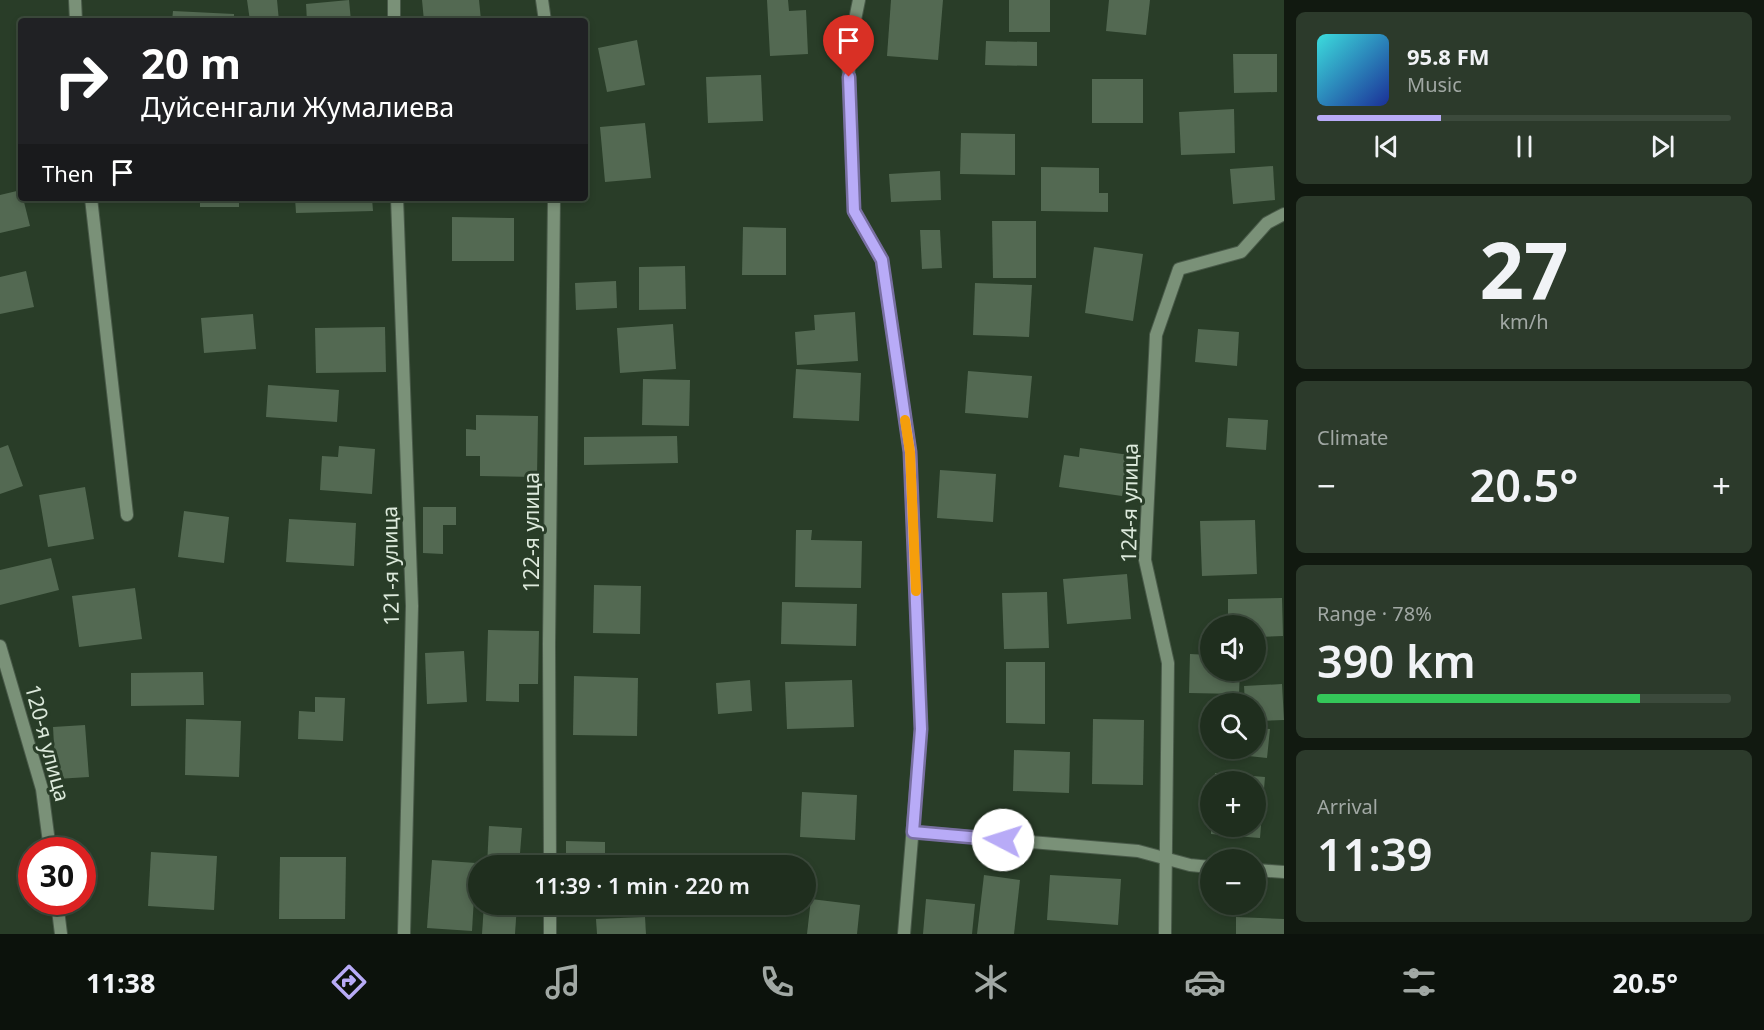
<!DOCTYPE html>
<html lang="en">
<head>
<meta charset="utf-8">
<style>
  :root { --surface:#1f2e1e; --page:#2c3a2b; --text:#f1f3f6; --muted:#a1a8a4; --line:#3c4a3c; --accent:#b8abf7 }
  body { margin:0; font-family:"Noto Sans",sans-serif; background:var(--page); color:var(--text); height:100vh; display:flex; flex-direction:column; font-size:22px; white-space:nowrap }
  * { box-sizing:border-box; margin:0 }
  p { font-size:20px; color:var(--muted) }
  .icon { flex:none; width:33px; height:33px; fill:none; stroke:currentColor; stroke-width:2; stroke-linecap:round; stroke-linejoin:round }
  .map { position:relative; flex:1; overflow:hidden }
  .side { display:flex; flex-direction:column; gap:12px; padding:12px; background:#111910; width:480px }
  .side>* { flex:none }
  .hud { position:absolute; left:18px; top:18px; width:570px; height:183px; border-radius:6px; box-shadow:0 3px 9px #0003,0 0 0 2px var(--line); background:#202124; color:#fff; overflow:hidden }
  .tools { position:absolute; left:1200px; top:615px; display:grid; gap:12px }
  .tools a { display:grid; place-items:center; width:66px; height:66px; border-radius:50%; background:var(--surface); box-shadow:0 3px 9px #0003,0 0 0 2px var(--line); font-size:30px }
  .speed { position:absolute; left:18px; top:837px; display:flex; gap:12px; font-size:30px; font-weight:700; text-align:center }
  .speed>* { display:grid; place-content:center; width:78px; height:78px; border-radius:50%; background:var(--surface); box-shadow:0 3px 9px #0003,0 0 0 2px var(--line); line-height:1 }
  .speed .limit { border:9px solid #d22; background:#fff; color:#111 }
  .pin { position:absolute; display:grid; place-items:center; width:51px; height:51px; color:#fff; margin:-62px -26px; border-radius:50% 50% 50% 0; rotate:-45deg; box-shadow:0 0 6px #0007 }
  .pin .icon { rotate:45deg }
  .me { position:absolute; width:66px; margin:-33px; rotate:275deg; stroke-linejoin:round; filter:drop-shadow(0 0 4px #0008) }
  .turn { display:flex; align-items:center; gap:21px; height:126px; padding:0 24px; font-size:27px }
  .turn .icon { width:78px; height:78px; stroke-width:2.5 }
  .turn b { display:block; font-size:42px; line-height:51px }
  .then { display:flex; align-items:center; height:57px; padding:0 24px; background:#0003; gap:12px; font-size:22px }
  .big { font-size:45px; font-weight:600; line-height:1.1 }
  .side .widget { flex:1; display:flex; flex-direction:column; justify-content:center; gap:9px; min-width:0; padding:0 21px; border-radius:9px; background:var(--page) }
  .side .dial { align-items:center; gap:0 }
  .dial b { font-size:78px; line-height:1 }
  .song { display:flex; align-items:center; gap:18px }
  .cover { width:72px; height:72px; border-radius:9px; background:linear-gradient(135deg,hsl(180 70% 55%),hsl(230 70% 35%)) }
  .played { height:6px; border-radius:3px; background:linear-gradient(90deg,var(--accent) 30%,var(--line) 30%) }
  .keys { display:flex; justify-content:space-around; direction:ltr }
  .heat { display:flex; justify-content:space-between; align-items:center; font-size:33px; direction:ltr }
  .charge { height:9px; border-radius:4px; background:linear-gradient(90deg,#34c759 78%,var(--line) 0) }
  .trip { position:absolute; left:468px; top:855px; width:348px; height:60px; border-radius:30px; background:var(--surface); box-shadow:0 3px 9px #0003,0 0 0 2px var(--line); font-weight:600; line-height:60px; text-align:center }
  .tabs { display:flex; height:96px; justify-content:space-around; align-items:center; background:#0c120c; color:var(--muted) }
  .tabs .icon { width:42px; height:42px }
  .tabs .on { color:var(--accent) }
  .tabs b { font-size:27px; color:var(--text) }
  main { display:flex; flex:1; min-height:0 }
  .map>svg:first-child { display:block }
  .building { fill:#536952 }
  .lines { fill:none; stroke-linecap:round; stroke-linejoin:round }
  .minor-casing { stroke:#495a49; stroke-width:14 }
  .minor { stroke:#7a9178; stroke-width:12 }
  .route-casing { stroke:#786fa1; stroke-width:15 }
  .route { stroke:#b8abf7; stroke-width:10 }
  .slow { stroke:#f59e0b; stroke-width:10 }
  .labels { text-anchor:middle; stroke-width:6; stroke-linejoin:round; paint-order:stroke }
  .street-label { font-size:21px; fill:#dce9db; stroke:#293d28 }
</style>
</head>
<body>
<main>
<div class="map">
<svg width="1284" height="934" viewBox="0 0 1284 934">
  <rect width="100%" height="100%" fill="#293d28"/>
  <g class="building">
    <polygon points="247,0 277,0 279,21 250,21"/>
    <polygon points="349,0 351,21 307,21 306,4"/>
    <polygon points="422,0 479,0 481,20 424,21"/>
    <polygon points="767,0 788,0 789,11 806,10 808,54 770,56"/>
    <polygon points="891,0 943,0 938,60 887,56"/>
    <rect x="1009" y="0" width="41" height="32"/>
    <polygon points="1109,0 1150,0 1146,35 1106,31"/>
    <polygon points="173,11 234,14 234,21 172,21"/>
    <polygon points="637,40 645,85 607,92 598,48"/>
    <polygon points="986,41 1037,42 1037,66 985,65"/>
    <polygon points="1233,54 1277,54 1277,92 1234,93"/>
    <polygon points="761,75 763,121 708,123 706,77"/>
    <rect x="1092" y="79" width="51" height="44"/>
    <polygon points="1234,109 1235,153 1181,155 1179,112"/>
    <polygon points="645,123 651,178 605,182 600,127"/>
    <polygon points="961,133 1015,134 1015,175 960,174"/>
    <polygon points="1273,166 1275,200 1233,204 1230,169"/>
    <polygon points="1041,167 1099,168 1099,193 1108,193 1108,212 1041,211"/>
    <polygon points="940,171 941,200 891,202 889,174"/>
    <polygon points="21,190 30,226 0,233 0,195"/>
    <rect x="200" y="198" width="39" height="9"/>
    <polygon points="295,198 372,198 373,211 296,213"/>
    <polygon points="452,217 514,218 514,261 452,261"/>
    <polygon points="992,221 1036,221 1036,278 993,278"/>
    <polygon points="743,227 786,228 786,275 742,275"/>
    <polygon points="920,230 940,230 942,268 922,269"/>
    <polygon points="1094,247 1143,254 1133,321 1085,313"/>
    <polygon points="685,266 686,309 639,310 639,267"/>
    <polygon points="26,271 34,307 0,314 0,277"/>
    <polygon points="616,281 617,308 576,310 575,283"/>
    <polygon points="975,283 1032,285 1029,337 973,335"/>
    <polygon points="855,312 858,361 797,365 795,332 815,330 814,315"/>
    <polygon points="253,314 256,349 204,353 201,318"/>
    <polygon points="673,324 676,369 620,373 617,328"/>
    <polygon points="385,327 386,372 316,373 315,328"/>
    <polygon points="1198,329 1239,332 1237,366 1195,362"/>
    <polygon points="796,369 861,373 859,421 793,418"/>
    <polygon points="968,371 1032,376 1028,418 965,413"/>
    <polygon points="643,379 690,380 689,426 642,425"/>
    <polygon points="268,385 339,390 337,422 266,417"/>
    <polygon points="476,415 538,416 537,477 480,476 480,456 466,456 466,429 476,430"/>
    <polygon points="1228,418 1268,420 1266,450 1226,447"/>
    <polygon points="677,436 678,463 584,465 584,437"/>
    <polygon points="8,445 23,486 0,494 0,448"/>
    <polygon points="339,446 375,449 372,494 320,490 322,456 338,457"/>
    <polygon points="1080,448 1129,455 1122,496 1059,487 1064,455 1079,457"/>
    <polygon points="940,470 996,474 993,522 937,518"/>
    <polygon points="85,487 94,539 48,547 39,495"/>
    <polygon points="423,507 456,507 456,525 443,525 443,554 423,553"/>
    <polygon points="184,511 229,517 224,563 178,557"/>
    <polygon points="289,519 356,523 354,566 286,562"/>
    <polygon points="1255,520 1257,574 1202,576 1200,521"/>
    <polygon points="796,530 812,530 811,540 862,541 861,588 795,587"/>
    <polygon points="51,558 59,590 0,605 0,570"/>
    <polygon points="1127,574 1131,619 1067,624 1063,579"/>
    <polygon points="594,585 641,586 640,634 593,633"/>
    <polygon points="135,588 142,639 79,647 72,596"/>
    <polygon points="1047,592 1049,648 1004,649 1002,593"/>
    <polygon points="1282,598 1283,636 1256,637 1256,626 1228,626 1228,599"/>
    <polygon points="782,602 857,604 856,646 781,644"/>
    <polygon points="488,630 539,631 538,684 519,684 519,702 486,701"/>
    <polygon points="464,651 467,702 427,704 425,653"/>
    <polygon points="1190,654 1210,655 1210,670 1240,670 1239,694 1189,693"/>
    <polygon points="1006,662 1045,662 1045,724 1006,723"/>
    <polygon points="203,672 204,705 131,706 131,673"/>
    <polygon points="574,676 638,678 637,736 573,735"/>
    <polygon points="750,680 752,711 718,714 716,683"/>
    <polygon points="852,680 854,727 787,729 785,682"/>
    <polygon points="1282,684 1284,720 1256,721 1256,704 1245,704 1244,686"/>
    <polygon points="315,697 345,698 343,741 298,739 299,711 315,712"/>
    <polygon points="186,719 241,721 239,777 185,775"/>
    <polygon points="1093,719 1144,720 1143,785 1092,784"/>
    <polygon points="85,725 89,777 56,779 53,727"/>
    <polygon points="1256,728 1270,729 1267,758 1211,752 1212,748 1256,748"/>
    <polygon points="1014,750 1070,752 1069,793 1013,791"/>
    <polygon points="1215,773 1265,777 1260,838 1211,834 1211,826 1256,826 1256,782 1214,782"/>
    <polygon points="802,792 857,795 855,840 800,837"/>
    <polygon points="489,826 522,828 519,866 487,866"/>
    <polygon points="566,841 605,842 605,864 566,863"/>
    <polygon points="151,852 217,856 214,910 148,906"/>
    <polygon points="280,857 346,857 345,919 279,919"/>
    <polygon points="432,860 476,863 472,931 427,928"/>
    <polygon points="984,875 1020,880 1014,934 977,934"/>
    <polygon points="1050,875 1121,879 1118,925 1047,920"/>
    <polygon points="811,899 860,905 857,934 807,934"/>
    <polygon points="926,899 975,904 972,934 923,934"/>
    <polygon points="484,904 517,904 515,934 482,934"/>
    <polygon points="645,917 646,934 597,934 596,919"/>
    <polygon points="1236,917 1284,919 1284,934 1236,934"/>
  </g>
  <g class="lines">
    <g class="minor-casing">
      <g id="minor">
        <polyline points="75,0 76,21"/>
        <polyline points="394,0 394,21"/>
        <polyline points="542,0 545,21"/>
        <polyline points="859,0 848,54 854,211 882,260 910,452 921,729 904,934"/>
        <polyline points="91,198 127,515"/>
        <polyline points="397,198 412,606 404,934"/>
        <polyline points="0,646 42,789 50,850"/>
        <polyline points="913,832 1138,851 1190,865 1210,867"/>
        <polyline points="550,866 549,644 554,198"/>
        <polyline points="1256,870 1284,872"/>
        <polyline points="57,902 61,934"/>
        <polyline points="550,904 550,934"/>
        <polyline points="1165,934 1168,663 1145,560 1156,335 1179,269 1241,252 1267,223 1284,214"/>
      </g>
    </g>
    <use href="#minor" class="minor"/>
  </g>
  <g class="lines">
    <g class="route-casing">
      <polyline id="route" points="849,77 854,211 882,260 910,452 921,729 913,832 1003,840"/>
    </g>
    <use href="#route" class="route"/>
    <polyline class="slow" points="905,420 910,452 916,591"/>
  </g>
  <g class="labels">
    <g class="street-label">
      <text transform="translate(1130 503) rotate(-89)" y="7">124-я улица</text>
      <text transform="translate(532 532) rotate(-90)" y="7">122-я улица</text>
      <text transform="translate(391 566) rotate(-91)" y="7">121-я улица</text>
      <text transform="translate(47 743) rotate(75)" y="7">120-я улица</text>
    </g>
  </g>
</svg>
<div class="tools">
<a><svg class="icon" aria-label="sound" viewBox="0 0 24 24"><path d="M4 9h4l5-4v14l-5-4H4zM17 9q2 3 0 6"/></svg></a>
<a><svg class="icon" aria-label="search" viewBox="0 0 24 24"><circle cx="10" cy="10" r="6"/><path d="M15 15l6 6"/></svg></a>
<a>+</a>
<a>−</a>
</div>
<div class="speed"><div class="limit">30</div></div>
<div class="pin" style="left:849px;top:77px;background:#d93025"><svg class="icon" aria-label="arrive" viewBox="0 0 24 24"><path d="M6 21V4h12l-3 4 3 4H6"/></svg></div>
<svg class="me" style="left:1003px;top:840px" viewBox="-20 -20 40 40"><circle r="19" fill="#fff"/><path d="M0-13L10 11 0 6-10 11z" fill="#b8abf7"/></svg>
<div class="trip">11:39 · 1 min · 220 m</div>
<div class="hud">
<div class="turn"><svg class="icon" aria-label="right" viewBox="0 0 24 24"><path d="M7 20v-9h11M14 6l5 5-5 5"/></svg><div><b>20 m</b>Дуйсенгали Жумалиева</div></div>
<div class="then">Then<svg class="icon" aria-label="arrive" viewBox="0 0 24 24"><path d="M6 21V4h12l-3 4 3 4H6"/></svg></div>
</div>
</div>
<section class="side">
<div class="widget">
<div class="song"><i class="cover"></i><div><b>95.8 FM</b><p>Music</p></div></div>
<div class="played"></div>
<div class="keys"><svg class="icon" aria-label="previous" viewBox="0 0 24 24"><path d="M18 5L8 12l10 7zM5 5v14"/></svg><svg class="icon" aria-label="pause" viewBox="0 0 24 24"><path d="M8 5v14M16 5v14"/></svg><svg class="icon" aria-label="next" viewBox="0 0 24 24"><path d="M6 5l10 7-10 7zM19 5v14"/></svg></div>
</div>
<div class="widget dial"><b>27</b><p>km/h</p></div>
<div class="widget"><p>Climate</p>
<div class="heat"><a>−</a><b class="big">20.5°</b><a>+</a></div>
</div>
<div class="widget"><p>Range · 78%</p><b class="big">390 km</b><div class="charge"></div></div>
<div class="widget"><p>Arrival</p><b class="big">11:39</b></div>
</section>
</main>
<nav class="tabs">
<b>11:38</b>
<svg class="icon on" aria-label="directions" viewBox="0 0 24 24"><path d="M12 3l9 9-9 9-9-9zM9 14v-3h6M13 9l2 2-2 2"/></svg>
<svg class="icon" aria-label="music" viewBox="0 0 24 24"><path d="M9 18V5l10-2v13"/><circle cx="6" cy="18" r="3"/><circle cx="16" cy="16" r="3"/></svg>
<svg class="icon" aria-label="phone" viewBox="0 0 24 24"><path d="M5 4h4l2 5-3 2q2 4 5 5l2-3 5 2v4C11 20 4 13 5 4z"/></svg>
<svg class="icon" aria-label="climate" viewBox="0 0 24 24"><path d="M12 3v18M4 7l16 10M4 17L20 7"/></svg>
<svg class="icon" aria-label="car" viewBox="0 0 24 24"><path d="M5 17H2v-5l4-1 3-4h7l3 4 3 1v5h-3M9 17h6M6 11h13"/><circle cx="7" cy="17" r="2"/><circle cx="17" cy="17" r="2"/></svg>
<svg class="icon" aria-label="filters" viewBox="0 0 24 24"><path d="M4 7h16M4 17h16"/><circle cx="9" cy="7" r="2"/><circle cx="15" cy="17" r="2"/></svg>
<b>20.5°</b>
</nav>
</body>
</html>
